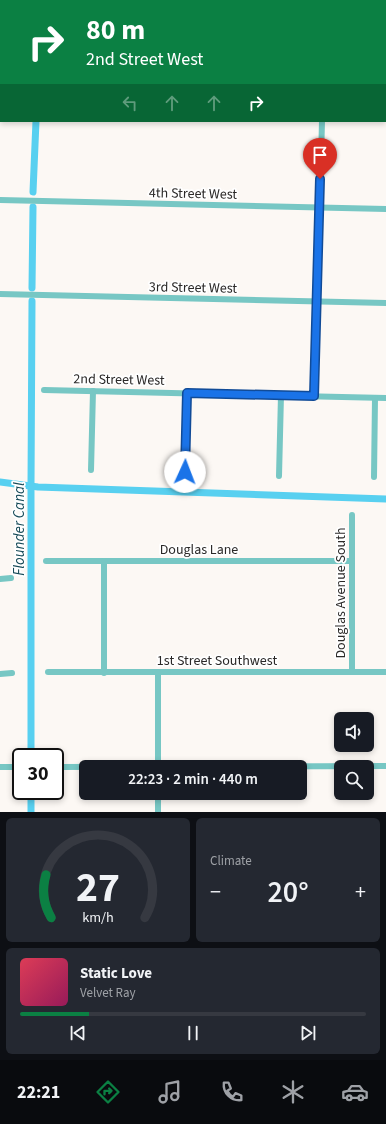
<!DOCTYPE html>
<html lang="en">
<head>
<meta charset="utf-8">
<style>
  :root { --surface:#171b24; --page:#242831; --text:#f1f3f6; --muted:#9ea1a6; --line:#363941; --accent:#0b8043 }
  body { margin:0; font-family:"Source Sans 3",sans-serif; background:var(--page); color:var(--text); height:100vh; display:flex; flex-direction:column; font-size:15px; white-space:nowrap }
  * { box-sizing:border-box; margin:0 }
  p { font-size:13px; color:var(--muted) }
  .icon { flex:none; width:22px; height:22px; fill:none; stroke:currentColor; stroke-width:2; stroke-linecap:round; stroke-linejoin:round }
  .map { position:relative; height:812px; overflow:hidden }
  .sheet { display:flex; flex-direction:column; gap:6px; padding:6px; background:#0d0f14; flex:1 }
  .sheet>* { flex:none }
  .guide { position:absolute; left:0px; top:0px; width:386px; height:122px; box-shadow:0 2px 6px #0003; background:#0b8043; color:#fff; overflow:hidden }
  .controls { position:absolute; left:334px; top:712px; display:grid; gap:8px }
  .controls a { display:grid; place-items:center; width:40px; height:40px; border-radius:6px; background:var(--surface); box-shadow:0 2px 6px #0003; font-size:20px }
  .speed { position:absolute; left:12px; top:748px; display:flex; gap:8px; font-size:20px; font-weight:700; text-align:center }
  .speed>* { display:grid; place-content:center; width:52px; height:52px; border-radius:50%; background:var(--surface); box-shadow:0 2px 6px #0003; line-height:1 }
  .speed .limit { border:2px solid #111; border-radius:6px; background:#fff; color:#111 }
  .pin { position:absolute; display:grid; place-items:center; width:34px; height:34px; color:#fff; margin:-41px -17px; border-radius:50% 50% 50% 0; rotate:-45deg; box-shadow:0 0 4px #0007 }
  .pin .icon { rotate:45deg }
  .me { position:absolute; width:44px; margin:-22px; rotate:2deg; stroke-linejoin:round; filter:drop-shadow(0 0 3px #0008) }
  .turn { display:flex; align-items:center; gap:14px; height:84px; padding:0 20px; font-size:18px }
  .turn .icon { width:52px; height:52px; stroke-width:2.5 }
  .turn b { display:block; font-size:28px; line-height:34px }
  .lanes { display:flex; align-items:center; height:38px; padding:0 20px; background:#0003; justify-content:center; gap:20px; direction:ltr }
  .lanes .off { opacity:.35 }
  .big { font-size:30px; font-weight:600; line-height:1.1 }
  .sheet .card { flex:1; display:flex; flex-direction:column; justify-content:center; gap:6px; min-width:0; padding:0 14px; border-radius:6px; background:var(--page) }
  .sheet .dial { align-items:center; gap:0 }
  .dial svg { height:104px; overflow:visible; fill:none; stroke:var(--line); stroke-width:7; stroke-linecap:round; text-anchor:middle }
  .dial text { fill:var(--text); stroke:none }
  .song { display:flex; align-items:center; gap:12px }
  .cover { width:48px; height:48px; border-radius:6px; background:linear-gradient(135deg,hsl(350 70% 55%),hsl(330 70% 35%)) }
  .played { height:4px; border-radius:2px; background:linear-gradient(90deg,var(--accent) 20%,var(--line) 20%) }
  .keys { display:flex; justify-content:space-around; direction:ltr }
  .heat { display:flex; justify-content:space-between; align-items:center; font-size:22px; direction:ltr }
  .sheet .tiles { flex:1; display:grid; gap:6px; grid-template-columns:1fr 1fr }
  .card:last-child { grid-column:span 2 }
  .trip { position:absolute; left:79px; top:760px; width:228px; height:40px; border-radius:6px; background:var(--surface); box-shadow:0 2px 6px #0003; font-weight:600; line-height:40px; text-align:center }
  .menu { display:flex; height:64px; justify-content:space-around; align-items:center; background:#090b0e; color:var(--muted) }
  .menu .icon { width:28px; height:28px }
  .menu .on { color:var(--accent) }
  .menu b { font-size:18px; color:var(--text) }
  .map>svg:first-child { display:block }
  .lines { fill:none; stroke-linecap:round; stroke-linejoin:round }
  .canal { stroke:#58d0f0; stroke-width:7 }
  .street { stroke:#77c7c4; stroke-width:6 }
  .secondary { stroke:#3fa8a6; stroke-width:9 }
  .route-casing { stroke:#114b97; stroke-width:10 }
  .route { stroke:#1a73e8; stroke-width:7 }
  .labels { text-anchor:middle; stroke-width:3.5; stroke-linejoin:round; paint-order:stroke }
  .street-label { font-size:14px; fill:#2b2928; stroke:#fff }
  .water-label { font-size:15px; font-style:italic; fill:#164a57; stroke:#fff }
</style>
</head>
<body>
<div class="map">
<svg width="386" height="812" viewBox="0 0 386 812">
  <rect width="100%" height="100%" fill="#fcf8f4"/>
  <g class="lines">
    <g class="canal">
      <polyline points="33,192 36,121"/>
      <polyline points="32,288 33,207"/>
      <polyline points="0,482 38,487 386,499"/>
      <polyline points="31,757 31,486 32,301"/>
      <polyline points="31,791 31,812"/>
    </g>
    <g class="street">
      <polyline points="201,0 243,1"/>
      <polyline points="287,1 287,0"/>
      <polyline points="385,4 386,4"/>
      <polyline points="0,200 386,209"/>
      <polyline points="0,294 386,303"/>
      <polyline points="44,390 386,398"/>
      <polyline points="315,396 322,121"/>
      <polyline points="91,470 93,391"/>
      <polyline points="185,472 187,393"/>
      <polyline points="279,476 281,395"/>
      <polyline points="374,477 375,398"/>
      <polyline points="352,515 352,672"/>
      <polyline points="46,561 352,561"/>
      <polyline points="104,561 104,673"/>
      <polyline points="0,579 11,578"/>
      <polyline points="48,672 386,672"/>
      <polyline points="158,673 158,767"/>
      <polyline points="0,674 12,673"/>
      <polyline points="0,767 12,767"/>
      <polyline points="55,767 386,766"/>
      <polyline points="158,793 158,812"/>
    </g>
    <g class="secondary">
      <polyline points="0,90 1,90"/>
      <polyline points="385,99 386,99"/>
      <polyline points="385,106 386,106"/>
      <polyline points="0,107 1,107"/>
      <polyline points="385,116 386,116"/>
    </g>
  </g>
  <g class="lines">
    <g class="route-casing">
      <polyline id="route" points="185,472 187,393 314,396 320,179"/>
    </g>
    <use href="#route" class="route"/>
  </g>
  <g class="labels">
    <g class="street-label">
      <text transform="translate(193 193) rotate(1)" y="5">4th Street West</text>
      <text transform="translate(193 287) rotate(1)" y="5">3rd Street West</text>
      <text transform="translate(119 379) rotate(1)" y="5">2nd Street West</text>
      <text x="199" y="554">Douglas Lane</text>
      <text transform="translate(340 593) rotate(-90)" y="5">Douglas Avenue South</text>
      <text x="217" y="665">1st Street Southwest</text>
    </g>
    <g class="water-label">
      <text transform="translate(19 529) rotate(-90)" y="5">Flounder Canal</text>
    </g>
  </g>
</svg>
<div class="controls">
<a><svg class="icon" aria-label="sound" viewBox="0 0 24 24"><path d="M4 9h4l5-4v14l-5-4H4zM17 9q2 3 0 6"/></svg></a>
<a><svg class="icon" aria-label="search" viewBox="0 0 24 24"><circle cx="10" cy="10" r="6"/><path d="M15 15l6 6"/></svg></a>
</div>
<div class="speed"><div class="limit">30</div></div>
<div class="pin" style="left:320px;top:179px;background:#d93025"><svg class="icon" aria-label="arrive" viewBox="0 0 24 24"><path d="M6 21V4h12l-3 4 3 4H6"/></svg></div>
<svg class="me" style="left:185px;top:472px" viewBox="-20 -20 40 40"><circle r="19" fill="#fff"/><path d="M0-13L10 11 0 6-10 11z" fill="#1a73e8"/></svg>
<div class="trip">22:23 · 2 min · 440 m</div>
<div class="guide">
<div class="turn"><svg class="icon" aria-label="right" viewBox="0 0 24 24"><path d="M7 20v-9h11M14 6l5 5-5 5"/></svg><div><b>80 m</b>2nd Street West</div></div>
<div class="lanes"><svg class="icon off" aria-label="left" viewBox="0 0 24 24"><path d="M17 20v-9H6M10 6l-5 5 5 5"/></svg><svg class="icon off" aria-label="ahead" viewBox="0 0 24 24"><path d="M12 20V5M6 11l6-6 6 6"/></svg><svg class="icon off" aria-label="ahead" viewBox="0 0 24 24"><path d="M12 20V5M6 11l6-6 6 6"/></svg><svg class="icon" aria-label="right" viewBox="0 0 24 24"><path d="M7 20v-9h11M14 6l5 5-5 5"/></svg></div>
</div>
</div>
<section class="sheet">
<div class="tiles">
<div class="card dial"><svg viewBox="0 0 100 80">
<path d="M14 69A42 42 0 1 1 86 69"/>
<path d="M14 69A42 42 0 0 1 10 36" stroke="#0b8043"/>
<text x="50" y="56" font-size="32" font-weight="700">27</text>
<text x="50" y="72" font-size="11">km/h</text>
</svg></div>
<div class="card"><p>Climate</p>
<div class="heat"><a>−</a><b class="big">20°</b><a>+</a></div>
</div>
<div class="card">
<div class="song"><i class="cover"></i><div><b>Static Love</b><p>Velvet Ray</p></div></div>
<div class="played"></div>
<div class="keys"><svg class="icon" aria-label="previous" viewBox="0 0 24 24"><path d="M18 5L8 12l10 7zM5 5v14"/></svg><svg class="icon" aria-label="pause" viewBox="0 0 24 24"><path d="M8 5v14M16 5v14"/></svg><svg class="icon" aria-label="next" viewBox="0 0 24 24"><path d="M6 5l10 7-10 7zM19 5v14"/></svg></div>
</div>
</div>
</section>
<nav class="menu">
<b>22:21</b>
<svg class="icon on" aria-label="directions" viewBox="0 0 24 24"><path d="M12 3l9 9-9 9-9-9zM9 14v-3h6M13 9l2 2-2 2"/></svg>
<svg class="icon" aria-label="music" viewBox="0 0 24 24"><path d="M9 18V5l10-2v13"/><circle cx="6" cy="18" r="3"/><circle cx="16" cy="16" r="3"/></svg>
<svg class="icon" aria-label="phone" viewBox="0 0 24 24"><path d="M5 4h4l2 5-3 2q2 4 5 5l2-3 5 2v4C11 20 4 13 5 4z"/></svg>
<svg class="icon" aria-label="climate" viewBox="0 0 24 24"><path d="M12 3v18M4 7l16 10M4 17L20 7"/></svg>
<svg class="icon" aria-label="car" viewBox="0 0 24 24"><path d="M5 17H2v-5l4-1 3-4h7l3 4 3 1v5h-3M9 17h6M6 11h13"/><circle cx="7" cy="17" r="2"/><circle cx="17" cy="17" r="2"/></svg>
</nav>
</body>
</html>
